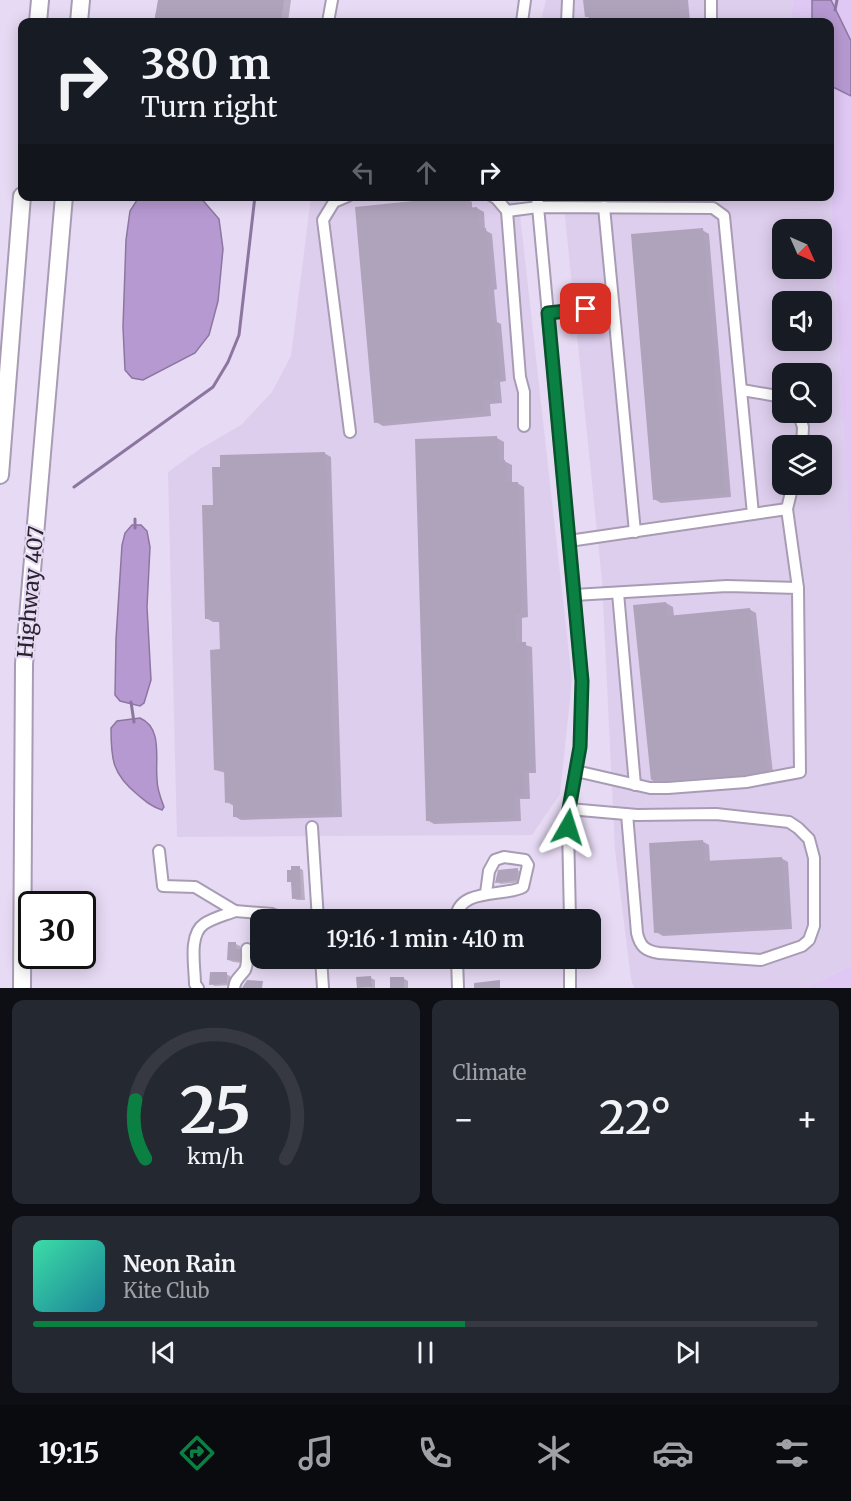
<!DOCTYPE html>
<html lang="en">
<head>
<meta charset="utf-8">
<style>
  :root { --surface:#171b24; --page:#242831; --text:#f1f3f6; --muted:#9ea1a6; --line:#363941; --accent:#0b8043 }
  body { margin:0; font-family:Merriweather,serif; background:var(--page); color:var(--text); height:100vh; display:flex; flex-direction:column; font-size:22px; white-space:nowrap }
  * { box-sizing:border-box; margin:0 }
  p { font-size:20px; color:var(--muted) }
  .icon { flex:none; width:33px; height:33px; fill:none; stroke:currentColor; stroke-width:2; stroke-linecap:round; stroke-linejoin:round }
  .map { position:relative; height:988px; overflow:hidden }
  .sheet { display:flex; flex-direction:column; gap:12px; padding:12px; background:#0d0f14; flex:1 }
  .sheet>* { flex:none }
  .guide { position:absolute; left:18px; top:18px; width:816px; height:183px; border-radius:12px; box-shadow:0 3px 15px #0003; background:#171b24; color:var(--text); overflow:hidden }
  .needle { width:39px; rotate:135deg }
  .fabs { position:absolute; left:772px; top:219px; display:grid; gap:12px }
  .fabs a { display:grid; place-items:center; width:60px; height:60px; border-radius:12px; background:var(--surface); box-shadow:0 3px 15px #0003; font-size:30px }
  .speed { position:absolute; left:18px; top:891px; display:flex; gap:12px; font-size:30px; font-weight:700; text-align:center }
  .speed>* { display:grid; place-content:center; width:78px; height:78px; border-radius:50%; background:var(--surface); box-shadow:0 3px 15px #0003; line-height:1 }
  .speed .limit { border:3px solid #111; border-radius:9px; background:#fff; color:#111 }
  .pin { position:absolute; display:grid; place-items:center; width:51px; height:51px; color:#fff; margin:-26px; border-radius:12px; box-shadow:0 3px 9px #0006 }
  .me { position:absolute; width:66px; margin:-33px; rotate:6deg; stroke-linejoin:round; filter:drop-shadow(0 0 4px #0008) }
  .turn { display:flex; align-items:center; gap:21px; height:126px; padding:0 24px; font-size:27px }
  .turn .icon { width:78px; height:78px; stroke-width:2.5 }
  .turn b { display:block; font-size:42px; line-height:51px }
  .lanes { display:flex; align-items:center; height:57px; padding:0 24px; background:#0003; justify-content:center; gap:30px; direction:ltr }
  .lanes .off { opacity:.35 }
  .big { font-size:45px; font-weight:600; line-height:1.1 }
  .sheet .widget { flex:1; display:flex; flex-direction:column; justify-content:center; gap:9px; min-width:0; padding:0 21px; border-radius:12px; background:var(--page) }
  .sheet .dial { align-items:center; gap:0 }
  .dial svg { height:156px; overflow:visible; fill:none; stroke:var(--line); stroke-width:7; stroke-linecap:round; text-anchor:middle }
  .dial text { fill:var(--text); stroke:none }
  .song { display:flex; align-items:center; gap:18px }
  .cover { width:72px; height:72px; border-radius:9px; background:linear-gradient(135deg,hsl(160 70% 55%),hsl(190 70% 35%)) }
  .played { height:6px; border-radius:3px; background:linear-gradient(90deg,var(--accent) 55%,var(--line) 55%) }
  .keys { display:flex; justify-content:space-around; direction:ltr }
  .heat { display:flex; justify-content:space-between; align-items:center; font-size:33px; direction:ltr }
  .sheet .tiles { flex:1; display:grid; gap:12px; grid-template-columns:1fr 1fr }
  .widget:last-child { grid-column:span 2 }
  .trip { position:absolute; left:250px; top:909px; width:351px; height:60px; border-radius:12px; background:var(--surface); box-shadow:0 3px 15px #0003; font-weight:600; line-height:60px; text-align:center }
  .menu { display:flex; height:96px; justify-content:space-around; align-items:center; background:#090b0e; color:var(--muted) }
  .menu .icon { width:42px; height:42px }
  .menu .current { color:var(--accent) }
  .menu b { font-size:27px; color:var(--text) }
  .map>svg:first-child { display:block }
  .built { fill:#deceee; fill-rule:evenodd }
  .green { fill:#dfc8f4 }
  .water { fill:#b799d1; stroke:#8c76a0; stroke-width:1.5 }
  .shadow { fill:#0003 }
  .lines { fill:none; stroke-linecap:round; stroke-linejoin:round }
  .stream { stroke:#8c76a0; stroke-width:3 }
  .building { fill:#afa3bb }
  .minor-casing { stroke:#a89cb4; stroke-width:14 }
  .highway-casing { stroke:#a89cb4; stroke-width:20 }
  .minor { stroke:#fff; stroke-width:10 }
  .highway { stroke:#fff; stroke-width:16 }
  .route-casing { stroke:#07532c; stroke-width:15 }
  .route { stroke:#0b8043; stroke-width:10 }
  .labels { text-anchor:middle; stroke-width:4.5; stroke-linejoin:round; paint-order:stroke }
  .street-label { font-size:21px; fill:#28232d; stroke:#e7daf4 }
</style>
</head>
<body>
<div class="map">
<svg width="851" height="988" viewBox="0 0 851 988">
  <rect width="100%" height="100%" fill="#e7daf4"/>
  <g class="built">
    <polygon points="546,0 793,0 791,22 543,22 542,16"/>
    <path d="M830,178L851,565V966L805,988H634L631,979L615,850L602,581L563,197L830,196ZM783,230H822V268H783ZM783,302H822V340H783ZM783,374H822V412H783ZM783,446H822V484H783Z"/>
    <polygon points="311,197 518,197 572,680 560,794 532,835 177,837 168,472 200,449 241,425 272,392 291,356"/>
  </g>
  <g class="green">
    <polygon points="793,0 851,0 851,566 830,178 830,22 791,22"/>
    <polygon points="851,966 851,988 805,988"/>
  </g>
  <g class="water">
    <polygon points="812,0 831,0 851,41 851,96 835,88 830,87 830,22 812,22"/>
    <polygon points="139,197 200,197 219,219 223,249 218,301 209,335 195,353 143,380 132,378 125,370 123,327 126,240 130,211"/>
    <polygon points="132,525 141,525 147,531 150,547 147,607 151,680 144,703 140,706 120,701 115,695 116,639 122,545 125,533"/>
    <path d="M140,718C163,728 155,759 157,779C157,789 160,797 164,807L162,810C152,807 145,801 138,795C112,774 111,759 111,728L117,721Z"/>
  </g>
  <g class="shadow">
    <polygon points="159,0 291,0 288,22 156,22"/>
    <polygon points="585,0 688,0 690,22 596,22 586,16"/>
    <polygon points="465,198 472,202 472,209 477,208 484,212 485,230 492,234 497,289 494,290 497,322 501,324 506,381 500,382 502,403 490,404 491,416 383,426 376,422"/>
    <polygon points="702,230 709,234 731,497 661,503 654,499"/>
    <polygon points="497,438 504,442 504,461 512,465 512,483 517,483 524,487 528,617 522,618 522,644 532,647 536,773 529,773 530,799 520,799 521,821 434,824 427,820"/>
    <polygon points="324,453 331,457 342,817 241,820 234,816 234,806 227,802 226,773 215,770 222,651 221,622 213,622 206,618 214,506"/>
    <polygon points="666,603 673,607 674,617 749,609 756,613 773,774 753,778 659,784 652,780"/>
    <polygon points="702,841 709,845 710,862 781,858 788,862 792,929 663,936 656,932"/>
    <polygon points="299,868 303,870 305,900 297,900 293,898 293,883 289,881"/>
    <polygon points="517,870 521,872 521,882 501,884 497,882"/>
    <polygon points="236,944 240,946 240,951 243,953 243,963 233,962 229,960"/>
    <polygon points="226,974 230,976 231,985 215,986 211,984"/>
    <polygon points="371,978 375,980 375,988 358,987"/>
    <polygon points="403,978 408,981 408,988 394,988"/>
  </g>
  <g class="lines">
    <g class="stream">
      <polyline points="835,10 837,0"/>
      <polyline points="74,487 213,387 228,362 239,335 255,196"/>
      <polyline points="135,519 135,528"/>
      <polyline points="131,702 134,722"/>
    </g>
  </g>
  <g class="building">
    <polygon points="158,0 284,0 281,22 154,22"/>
    <polygon points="583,0 679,0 681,20 659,22 599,22 599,16 585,17"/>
    <polygon points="462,196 465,196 466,208 477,207 479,229 486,228 491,286 487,286 490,319 494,319 500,378 493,379 495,400 483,401 484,412 374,423 355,207"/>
    <polygon points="703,228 725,494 653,500 631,234"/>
    <polygon points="497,436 498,460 505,460 506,482 518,482 521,614 515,614 516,642 526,642 529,770 523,770 524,796 514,796 514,818 426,821 415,439"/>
    <polygon points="325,452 335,814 233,817 233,802 225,803 224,770 214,770 210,650 220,649 219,619 205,619 202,505 213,505 212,467 220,467 220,455"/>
    <polygon points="666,602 667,616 750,608 767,771 745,775 651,780 633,605"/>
    <polygon points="703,840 704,861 782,857 785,926 654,933 649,843"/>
    <polygon points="291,866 300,866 301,898 292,899 291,882 287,882 287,870 291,870"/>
    <polygon points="518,868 517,880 495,883 498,870"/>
    <polygon points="228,942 236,942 236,949 240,949 240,961 227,960"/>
    <polygon points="210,972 227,972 227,983 209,985"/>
    <polygon points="371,976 372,987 357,988 356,977"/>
    <rect x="390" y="977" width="14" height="11"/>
    <polygon points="247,980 263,981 262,988 242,988"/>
    <polygon points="500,980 500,988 474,988 474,983"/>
  </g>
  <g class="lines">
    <g class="minor-casing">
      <g id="minor">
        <polyline points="711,0 711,22"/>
        <polyline points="328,22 332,0"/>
        <polyline points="522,22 525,0"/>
        <polyline points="567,22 568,0"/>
        <polyline points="348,196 334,202 323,220 350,432"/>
        <polyline points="492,196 496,198 507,211 538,207 713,208 724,216 753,514 569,541"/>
        <polyline points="537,196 582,681 580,747 569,809 568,827 570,920"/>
        <polyline points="604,207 635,532"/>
        <polyline points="507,211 520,377 524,392 524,426"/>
        <polyline points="548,313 586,309"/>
        <polyline points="742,390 783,397"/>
        <polyline points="798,412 803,427 802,446"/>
        <polyline points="787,509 793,484"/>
        <polyline points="753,514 787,509 798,588"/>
        <polyline points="618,593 635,785"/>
        <polyline points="574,595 727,586 798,588 800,772 746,782 668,788 650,788 576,771"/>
        <path d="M569,809L637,815L716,814L789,822L798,828L809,839L814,858V926L809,940L802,946L761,960L659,953C645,951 640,946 637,933L627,814"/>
        <polyline points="312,827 318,920"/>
        <polyline points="159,851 163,886 195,887 235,911 272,914 285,920"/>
        <path d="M456,920C456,887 506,897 523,887L528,865L525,860L504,857L495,860L489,871L486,893"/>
        <polyline points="321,958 323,988"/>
        <polyline points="457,958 458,988"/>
        <polyline points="570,958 570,988"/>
        <path d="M198,988L195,984C195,967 188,935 204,924C213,918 225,915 235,911"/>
        <path d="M234,988C235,979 240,977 245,970C248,964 247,956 247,949"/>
      </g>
    </g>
    <g class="highway-casing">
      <g id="highway">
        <polyline points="38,22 40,0"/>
        <polyline points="79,22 81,0"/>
        <polyline points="0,475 22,196"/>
        <polyline points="22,988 24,664 64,196"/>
      </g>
    </g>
    <use href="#minor" class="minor"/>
    <use href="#highway" class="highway"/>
  </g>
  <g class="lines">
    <g class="route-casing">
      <polyline id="route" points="568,827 569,809 580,747 582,681 548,313 586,309"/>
    </g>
    <use href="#route" class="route"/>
  </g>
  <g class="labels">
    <g class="street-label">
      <text transform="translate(31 592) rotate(-85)" y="7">Highway 407</text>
    </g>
  </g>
</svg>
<div class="fabs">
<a><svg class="needle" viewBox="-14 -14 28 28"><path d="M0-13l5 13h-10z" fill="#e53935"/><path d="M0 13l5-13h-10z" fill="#9ea1a6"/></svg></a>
<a><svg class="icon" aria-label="sound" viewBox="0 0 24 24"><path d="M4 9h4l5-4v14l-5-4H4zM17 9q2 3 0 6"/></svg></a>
<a><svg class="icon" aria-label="search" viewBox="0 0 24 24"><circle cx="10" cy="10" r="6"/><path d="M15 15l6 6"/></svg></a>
<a><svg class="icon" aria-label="layers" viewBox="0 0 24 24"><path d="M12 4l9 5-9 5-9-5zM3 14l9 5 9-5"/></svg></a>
</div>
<div class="speed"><div class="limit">30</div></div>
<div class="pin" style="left:586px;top:309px;background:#d93025"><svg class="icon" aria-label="arrive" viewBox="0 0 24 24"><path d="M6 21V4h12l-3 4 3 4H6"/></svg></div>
<svg class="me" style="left:568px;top:827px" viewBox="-20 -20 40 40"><path d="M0-17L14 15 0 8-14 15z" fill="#0b8043" stroke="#fff" stroke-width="4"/></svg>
<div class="trip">19:16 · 1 min · 410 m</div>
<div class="guide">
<div class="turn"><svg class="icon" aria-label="right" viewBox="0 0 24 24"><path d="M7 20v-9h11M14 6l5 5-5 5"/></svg><div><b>380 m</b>Turn right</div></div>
<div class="lanes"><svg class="icon off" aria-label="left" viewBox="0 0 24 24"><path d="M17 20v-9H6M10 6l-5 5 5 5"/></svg><svg class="icon off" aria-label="ahead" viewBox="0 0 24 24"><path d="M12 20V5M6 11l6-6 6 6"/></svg><svg class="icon" aria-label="right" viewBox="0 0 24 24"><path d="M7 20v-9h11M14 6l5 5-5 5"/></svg></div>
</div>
</div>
<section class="sheet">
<div class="tiles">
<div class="widget dial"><svg viewBox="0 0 100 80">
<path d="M14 69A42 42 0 1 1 86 69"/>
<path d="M14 69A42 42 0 0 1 9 39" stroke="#0b8043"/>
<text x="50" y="56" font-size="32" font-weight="700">25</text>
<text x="50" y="72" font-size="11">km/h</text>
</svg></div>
<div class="widget"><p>Climate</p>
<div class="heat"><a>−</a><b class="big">22°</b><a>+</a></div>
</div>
<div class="widget">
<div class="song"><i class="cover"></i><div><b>Neon Rain</b><p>Kite Club</p></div></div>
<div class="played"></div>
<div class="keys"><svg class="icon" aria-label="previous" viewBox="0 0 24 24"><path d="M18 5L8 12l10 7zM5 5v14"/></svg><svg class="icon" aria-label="pause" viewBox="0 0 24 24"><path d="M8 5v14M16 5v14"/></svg><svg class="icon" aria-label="next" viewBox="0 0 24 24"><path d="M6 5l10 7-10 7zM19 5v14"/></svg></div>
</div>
</div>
</section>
<nav class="menu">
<b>19:15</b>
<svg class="icon current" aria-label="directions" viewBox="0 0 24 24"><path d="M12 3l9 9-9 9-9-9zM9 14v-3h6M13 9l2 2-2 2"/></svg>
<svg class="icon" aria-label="music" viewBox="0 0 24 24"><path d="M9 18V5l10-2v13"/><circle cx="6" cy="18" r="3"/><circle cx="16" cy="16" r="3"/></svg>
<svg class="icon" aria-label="phone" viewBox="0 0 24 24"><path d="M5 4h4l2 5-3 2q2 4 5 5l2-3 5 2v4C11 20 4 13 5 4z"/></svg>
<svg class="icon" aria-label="climate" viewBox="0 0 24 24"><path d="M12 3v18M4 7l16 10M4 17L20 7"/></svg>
<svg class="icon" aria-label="car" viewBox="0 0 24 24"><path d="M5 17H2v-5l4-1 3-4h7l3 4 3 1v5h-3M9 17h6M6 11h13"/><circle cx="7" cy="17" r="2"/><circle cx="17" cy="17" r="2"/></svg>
<svg class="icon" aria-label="filters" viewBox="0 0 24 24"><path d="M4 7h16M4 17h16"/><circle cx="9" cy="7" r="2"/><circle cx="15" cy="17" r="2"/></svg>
</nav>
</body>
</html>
